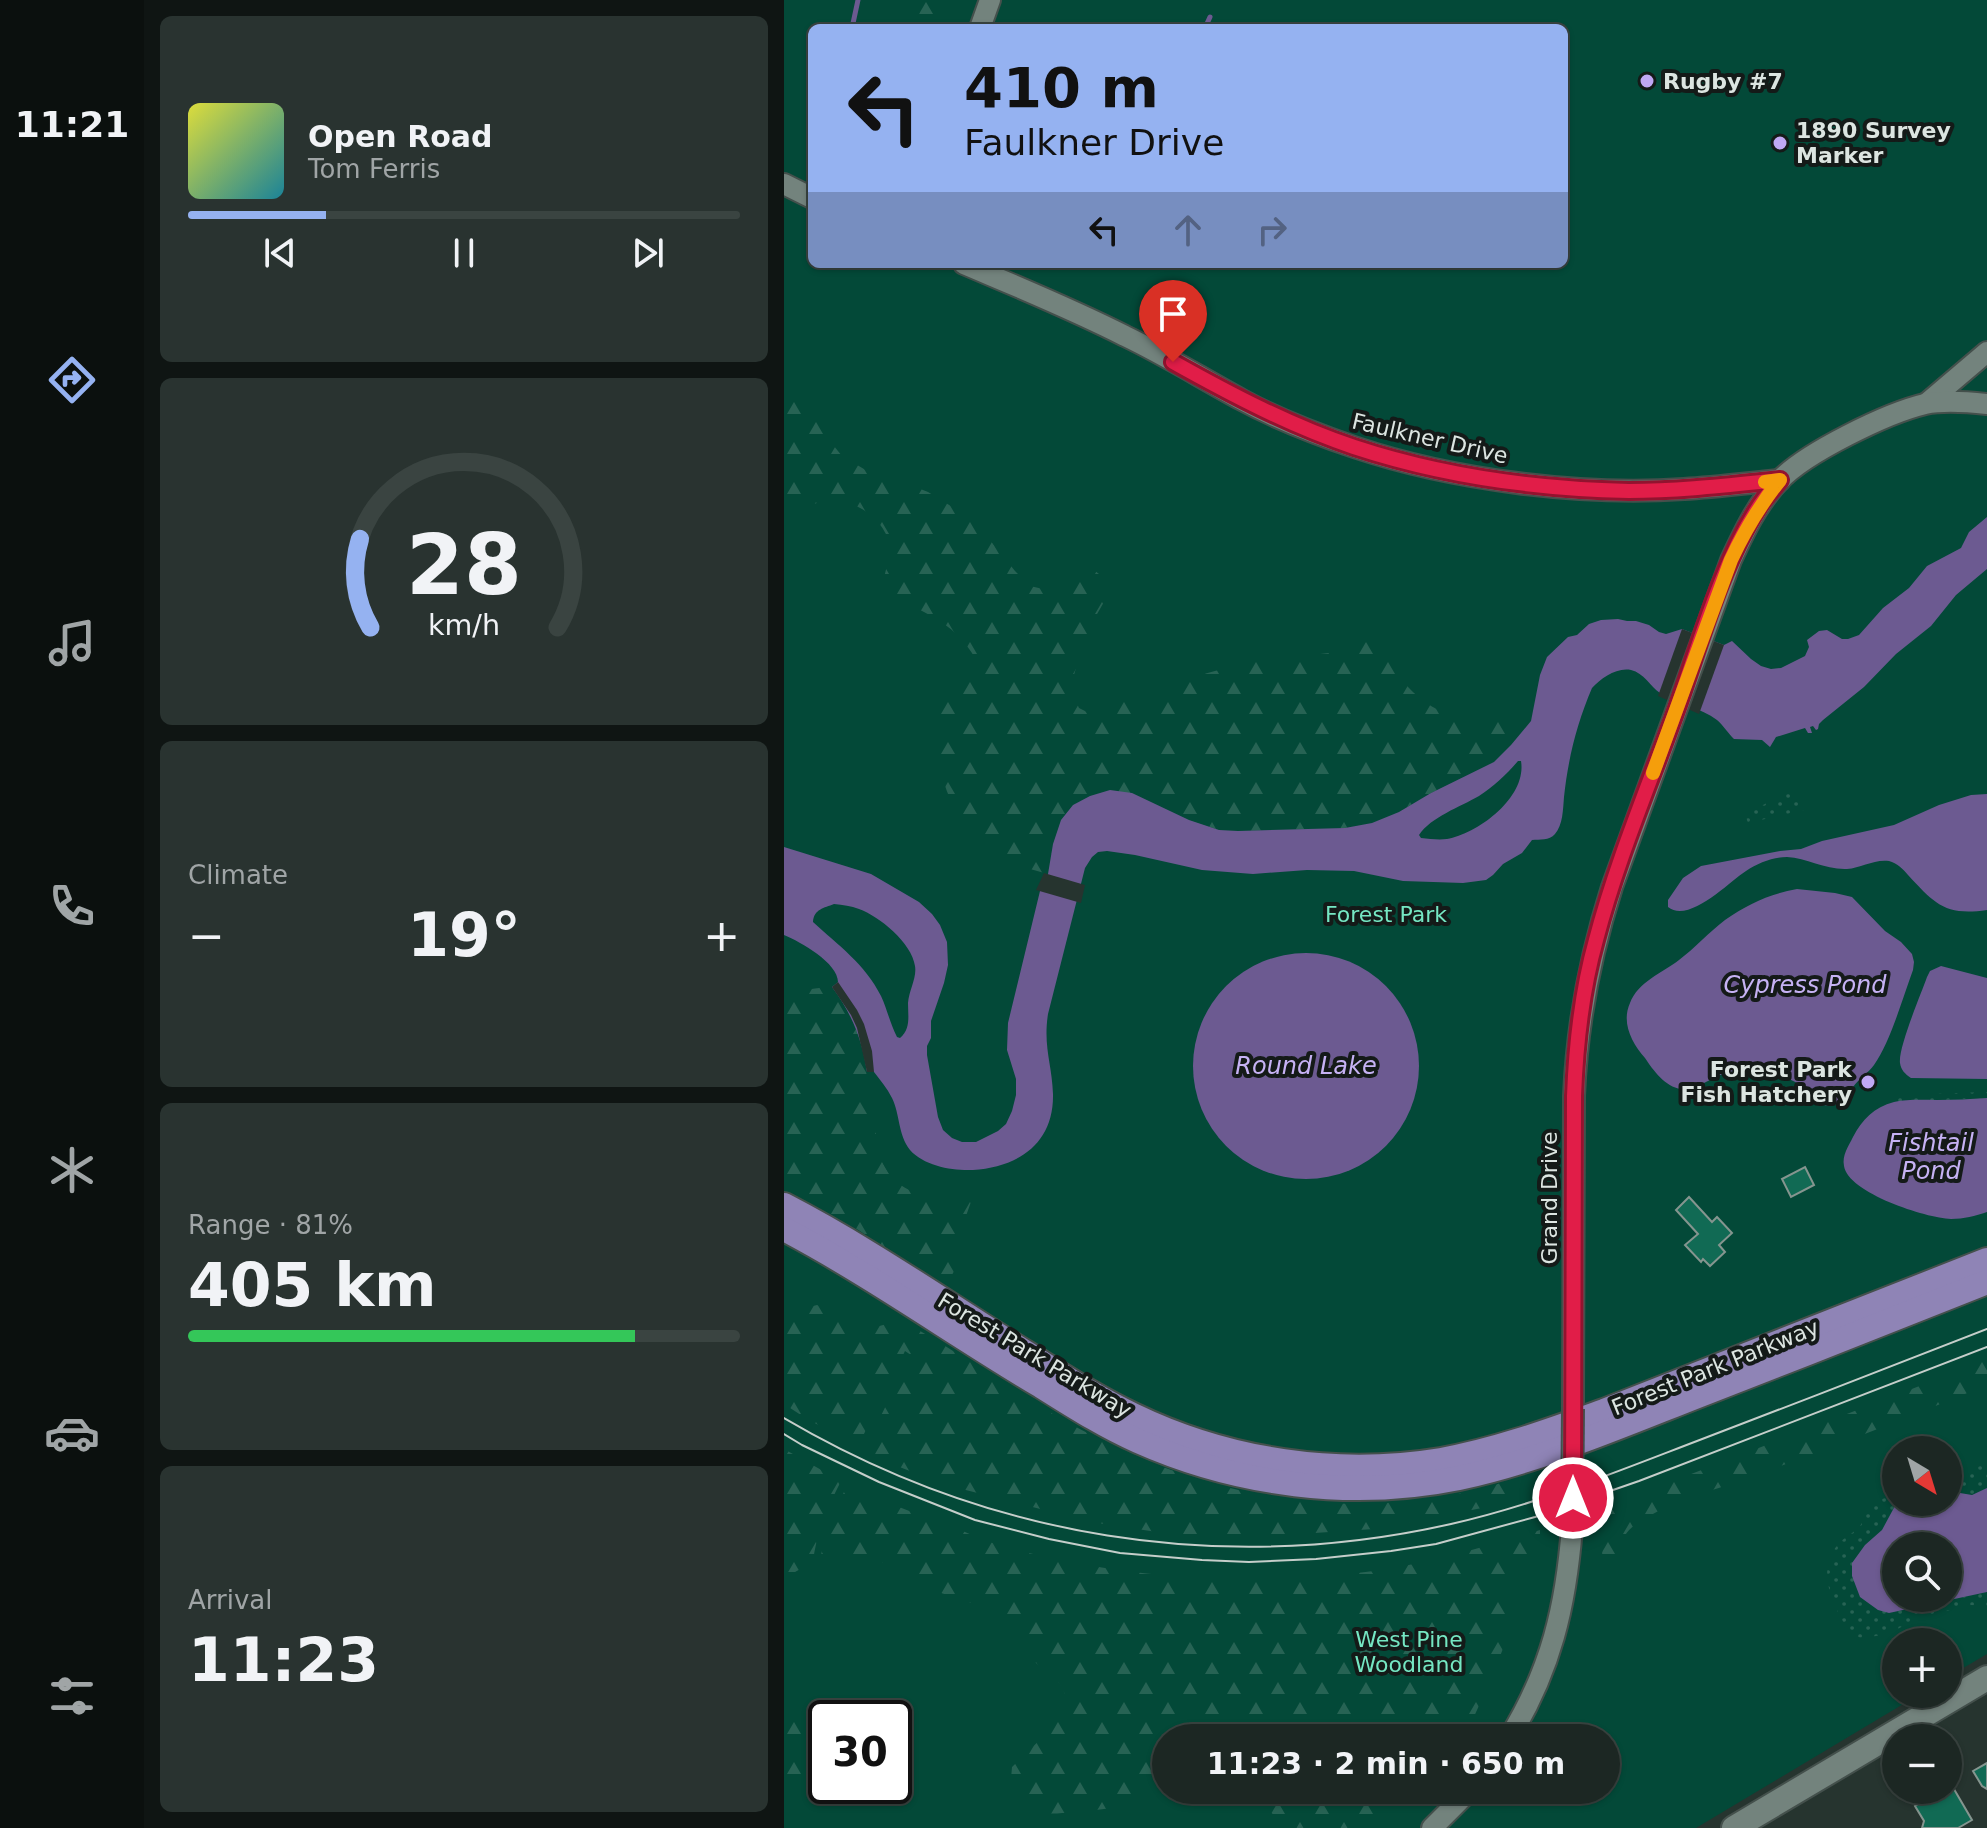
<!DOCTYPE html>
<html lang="en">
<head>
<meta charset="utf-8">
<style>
  :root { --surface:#1c2723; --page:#293330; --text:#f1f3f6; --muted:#a0a5a6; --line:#3a4441; --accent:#95b2f1 }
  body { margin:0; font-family:"DejaVu Sans",sans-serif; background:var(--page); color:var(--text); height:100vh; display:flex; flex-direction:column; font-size:30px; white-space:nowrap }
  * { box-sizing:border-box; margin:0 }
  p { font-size:26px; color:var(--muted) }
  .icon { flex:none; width:44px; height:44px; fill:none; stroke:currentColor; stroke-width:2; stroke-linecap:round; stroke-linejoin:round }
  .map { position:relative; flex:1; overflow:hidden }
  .side { display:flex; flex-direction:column; gap:16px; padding:16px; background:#0f1513; width:640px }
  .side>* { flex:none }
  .guide { position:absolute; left:24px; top:24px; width:760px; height:244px; border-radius:12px; box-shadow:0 2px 6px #0004,0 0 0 2px var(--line); background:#95b2f1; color:#111; overflow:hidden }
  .needle { width:52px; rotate:142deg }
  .tools { position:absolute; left:1098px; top:1436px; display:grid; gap:16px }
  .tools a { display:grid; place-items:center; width:80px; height:80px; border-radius:50%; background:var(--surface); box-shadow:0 2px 6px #0004,0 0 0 2px var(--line); font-size:40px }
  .speed { position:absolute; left:24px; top:1700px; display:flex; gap:16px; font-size:40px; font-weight:700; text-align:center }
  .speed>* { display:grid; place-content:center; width:104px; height:104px; border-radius:50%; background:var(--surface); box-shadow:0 2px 6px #0004,0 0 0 2px var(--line); line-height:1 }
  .speed .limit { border:4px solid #111; border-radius:12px; background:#fff; color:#111 }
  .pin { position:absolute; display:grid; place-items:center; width:68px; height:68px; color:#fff; margin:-82px -34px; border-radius:50% 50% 50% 0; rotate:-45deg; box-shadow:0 0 8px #0007 }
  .pin .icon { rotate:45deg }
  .me { position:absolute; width:88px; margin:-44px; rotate:0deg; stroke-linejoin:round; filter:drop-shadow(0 0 6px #0008) }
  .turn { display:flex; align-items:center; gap:28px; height:168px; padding:0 24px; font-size:36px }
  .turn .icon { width:104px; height:104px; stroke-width:2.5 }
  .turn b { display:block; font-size:56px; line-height:68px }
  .lanes { display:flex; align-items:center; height:76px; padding:0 24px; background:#0003; justify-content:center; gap:40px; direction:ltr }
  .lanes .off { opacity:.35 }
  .big { font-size:60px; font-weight:600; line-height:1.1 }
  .side .card { flex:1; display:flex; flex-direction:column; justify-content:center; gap:12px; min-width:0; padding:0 28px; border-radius:12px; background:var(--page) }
  .side .dial { align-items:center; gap:0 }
  .dial svg { height:208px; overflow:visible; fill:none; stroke:var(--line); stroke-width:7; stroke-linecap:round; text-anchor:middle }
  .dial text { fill:var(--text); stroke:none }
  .song { display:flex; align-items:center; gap:24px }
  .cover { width:96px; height:96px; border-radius:12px; background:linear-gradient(135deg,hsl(60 70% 55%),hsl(190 70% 35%)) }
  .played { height:8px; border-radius:4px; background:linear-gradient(90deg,var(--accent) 25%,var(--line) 25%) }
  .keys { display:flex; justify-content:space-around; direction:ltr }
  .heat { display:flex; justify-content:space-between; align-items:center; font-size:44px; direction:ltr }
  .charge { height:12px; border-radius:6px; background:linear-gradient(90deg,#34c759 81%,var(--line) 0) }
  .trip { position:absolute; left:368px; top:1724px; width:468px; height:80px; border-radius:40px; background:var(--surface); box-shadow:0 2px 6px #0004,0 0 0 2px var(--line); font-weight:600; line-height:80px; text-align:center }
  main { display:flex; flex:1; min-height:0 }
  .tab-bar { display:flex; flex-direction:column; width:144px; justify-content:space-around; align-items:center; background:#0b100e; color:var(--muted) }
  .tab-bar .icon { width:56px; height:56px }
  .tab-bar .on { color:var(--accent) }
  .tab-bar b { font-size:36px; color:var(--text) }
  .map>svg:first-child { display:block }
  .green { fill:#034938; fill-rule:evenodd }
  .forest { fill:url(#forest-firs) }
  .garden { fill:url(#garden-dots) }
  .water { fill:#6c5a91; fill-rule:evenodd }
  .pier { fill:#26342f }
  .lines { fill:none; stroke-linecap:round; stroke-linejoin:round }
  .stream { stroke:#6c5a91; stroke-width:5 }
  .building { fill:#116a54; stroke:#85958f; stroke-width:2 }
  .minor-casing { stroke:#44504c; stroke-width:24 }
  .secondary-casing { stroke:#44504c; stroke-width:28 }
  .primary-casing { stroke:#44504c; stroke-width:28 }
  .minor { stroke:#73837d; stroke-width:20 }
  .secondary { stroke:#73837d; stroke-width:24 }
  .primary { stroke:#8f84b6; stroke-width:24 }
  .tram { stroke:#c5ceca; stroke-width:2 }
  .minor-bridge-casing { stroke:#44504c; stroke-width:24; stroke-linecap:butt }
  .minor-bridge { stroke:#73837d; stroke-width:20 }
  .route-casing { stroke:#92132f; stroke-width:20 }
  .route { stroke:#e11d48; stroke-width:14 }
  .slow { stroke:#f59e0b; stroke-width:14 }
  .poi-dot { fill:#c0a8f4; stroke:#141a18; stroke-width:3 }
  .labels { text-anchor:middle; stroke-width:8; stroke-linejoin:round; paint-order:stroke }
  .poi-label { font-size:22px; font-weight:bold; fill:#dce5e1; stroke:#141a18; text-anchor:start }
  .street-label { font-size:22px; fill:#dce5e1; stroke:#141a18 }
  .park-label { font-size:22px; fill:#75e7c3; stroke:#141a18 }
  .water-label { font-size:24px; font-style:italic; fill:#c6b2f4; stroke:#141a18 }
</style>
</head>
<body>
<main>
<nav class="tab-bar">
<b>11:21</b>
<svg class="icon on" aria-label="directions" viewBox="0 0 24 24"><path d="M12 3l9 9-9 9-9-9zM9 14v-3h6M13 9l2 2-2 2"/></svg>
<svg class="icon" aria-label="music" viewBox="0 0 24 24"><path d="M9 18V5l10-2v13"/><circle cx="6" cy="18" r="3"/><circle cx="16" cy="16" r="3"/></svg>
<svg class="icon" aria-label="phone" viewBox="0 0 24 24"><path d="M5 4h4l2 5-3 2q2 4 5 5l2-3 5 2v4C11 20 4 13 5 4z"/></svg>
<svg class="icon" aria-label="climate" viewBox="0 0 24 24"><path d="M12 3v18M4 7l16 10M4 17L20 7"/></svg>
<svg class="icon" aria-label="car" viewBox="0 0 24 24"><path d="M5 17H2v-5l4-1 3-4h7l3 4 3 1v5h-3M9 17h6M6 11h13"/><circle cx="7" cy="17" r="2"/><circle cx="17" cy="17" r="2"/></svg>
<svg class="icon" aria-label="filters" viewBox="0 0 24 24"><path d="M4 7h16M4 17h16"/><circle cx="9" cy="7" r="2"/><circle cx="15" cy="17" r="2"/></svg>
</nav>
<section class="side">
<div class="card">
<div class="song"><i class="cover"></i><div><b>Open Road</b><p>Tom Ferris</p></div></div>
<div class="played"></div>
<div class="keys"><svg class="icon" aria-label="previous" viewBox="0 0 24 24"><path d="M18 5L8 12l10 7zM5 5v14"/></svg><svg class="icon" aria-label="pause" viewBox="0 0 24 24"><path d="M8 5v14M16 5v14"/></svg><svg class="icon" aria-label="next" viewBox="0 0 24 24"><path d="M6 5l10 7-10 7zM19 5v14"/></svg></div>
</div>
<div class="card dial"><svg viewBox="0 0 100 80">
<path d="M14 69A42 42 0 1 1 86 69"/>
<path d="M14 69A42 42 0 0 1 10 35" stroke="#95b2f1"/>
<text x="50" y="56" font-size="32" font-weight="700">28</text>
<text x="50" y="72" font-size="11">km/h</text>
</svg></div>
<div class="card"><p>Climate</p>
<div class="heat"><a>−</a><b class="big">19°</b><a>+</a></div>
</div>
<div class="card"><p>Range · 81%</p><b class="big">405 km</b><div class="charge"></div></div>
<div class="card"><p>Arrival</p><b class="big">11:23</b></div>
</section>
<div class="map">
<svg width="1203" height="1828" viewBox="0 0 1203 1828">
  <defs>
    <pattern id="forest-firs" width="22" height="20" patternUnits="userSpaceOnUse" patternTransform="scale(2)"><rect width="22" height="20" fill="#034938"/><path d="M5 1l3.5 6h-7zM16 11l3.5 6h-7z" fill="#276354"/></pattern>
    <pattern id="garden-dots" width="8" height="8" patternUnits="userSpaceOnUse" patternTransform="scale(2)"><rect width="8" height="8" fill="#034938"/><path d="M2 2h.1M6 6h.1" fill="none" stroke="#276354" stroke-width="1.8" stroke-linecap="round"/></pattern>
  </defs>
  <rect width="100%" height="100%" fill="#26342f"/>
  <path class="green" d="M0,0H1203V1654L1164,1677V1642H1112V1694H1136L912,1828H0ZM28,28H780V264H28ZM1112,1450H1164V1502H1112ZM1112,1546H1164V1598H1112ZM42,1718H110V1786H42ZM382,1738H822V1790H382Z"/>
  <g class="forest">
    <polygon points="140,0 181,0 170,28 130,28"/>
    <path d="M0,373L22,391L32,409L38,429L45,440L58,456L90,475L114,480L144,492L170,508L201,534L231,571L246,586L259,589L271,586L278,576L292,567H306L315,574L323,584L324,595L309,621L299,643L286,689L295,708L307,714L318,707L344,699L370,696L395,687L420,674L460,663L553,652L582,642L596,644C601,648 606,653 608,658C610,665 607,664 611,670C626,695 658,719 687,718C707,717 714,709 735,718L741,730L710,763L647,793L615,812L588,823L561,828L454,831L435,830L405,820L371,803L326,790L306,796L289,805L269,844L264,874C248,869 232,866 217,857C177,835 158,792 153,749C152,736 148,710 154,699C160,686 177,682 189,675L193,661C179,637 165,625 140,612C128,605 111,605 103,592C94,577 109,561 106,545C99,516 68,497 40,501C25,503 10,517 0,528Z"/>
    <path d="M48,987L67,1015L78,1045L95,1153C110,1199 147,1197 188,1199L166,1261L173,1265L162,1287L62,1222L0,1189V999C16,990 30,988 48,987Z"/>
    <path d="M0,1302L13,1310L33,1305L49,1311L73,1330C89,1329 102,1323 118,1321C169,1348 217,1384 267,1413C391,1485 520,1521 663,1496C695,1491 726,1480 756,1470V1491L698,1508L590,1529L469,1537L386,1534L307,1522L162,1485L113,1466L81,1448L127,1355L121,1351L74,1446L23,1419L0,1404Z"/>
    <path d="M1203,1360V1385C1127,1416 1052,1446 975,1474C934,1490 888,1499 851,1525C832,1539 842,1550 825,1564H818L819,1508Z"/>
    <path d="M0,1449L57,1481C44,1507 32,1533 29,1562L11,1572H0Z"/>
    <path d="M63,1485C100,1502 138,1516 176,1530C191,1536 206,1543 222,1547C345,1581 495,1589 620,1566C666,1557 711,1544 756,1530V1559C741,1562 728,1564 719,1577L723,1601L725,1633L708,1677L688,1721L675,1738H382V1773C363,1779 365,1798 346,1805C337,1808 263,1816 257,1813C244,1809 236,1801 226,1792L228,1767L265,1731L284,1703C277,1676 267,1678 250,1661C237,1648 228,1629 214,1618C193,1600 164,1598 140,1586C123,1578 103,1561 85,1558C68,1555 52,1565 36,1560L41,1536Z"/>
    <polygon points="0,1698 21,1726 23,1753 16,1787 0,1803"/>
    <polygon points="466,1790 631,1790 621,1800 586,1825 568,1828 506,1828 484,1810"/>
  </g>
  <g class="garden">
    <polygon points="1007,791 1020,810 964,823 961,814"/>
    <polygon points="1203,1092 1203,1098 1110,1102 1119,1095"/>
    <polygon points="1203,1464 1203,1488 1188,1495 1164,1491 1164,1475"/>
    <path d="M1106,1496L1115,1502C1106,1510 1105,1521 1098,1530L1105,1613L1203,1592V1606L1187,1605L1134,1618L1106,1633L1092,1636L1080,1638L1068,1636C1052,1612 1031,1573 1052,1547C1058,1538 1069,1534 1076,1526C1080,1521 1084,1510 1087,1503Z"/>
  </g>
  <g class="water">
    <path d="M1203,517V569L1172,595L1147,626L1112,654L1080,687L1039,720L1035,724L1034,729L1032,730L1029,726L1026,727L1028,733H1024L1021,728L992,737L986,747L978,740L950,739C944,733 939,725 933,720C917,708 894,704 876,693C866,686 860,673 847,670C833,667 817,678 808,688C793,723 784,759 780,797C779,809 779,825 771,834C765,841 756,839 748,840L738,853L719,864L709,875L702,880L679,883L619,881L570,871L523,870L469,874L418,870L351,855L323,851L314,852L308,857L301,868L264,1014C259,1047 268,1064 269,1094C270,1143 235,1167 189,1170C169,1171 140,1166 126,1150C114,1135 116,1114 108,1098C103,1088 96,1080 90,1072H83C78,1039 68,1014 48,987L54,982C54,963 17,942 0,935V847L87,874L135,902L148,914L156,925L163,942L164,965L160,983L147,1021V1038L143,1046V1055L154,1117L159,1130L168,1138L178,1142H192L214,1131L222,1124L228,1111L232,1095V1079L223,1050L224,1023L256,891L264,874L269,844L277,820L289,805L306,796L326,790L348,793L405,820L435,830L454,831L561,828L588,823L615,812L647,793L710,762L727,745L747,721L756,675L763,657L784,637L793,635L805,624L817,620L834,619L843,621H852L865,625L875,632L882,634L898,629L940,645L948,641L967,659L977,666L987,669L997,668L1021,656L1025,647L1023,640L1035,631L1043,630L1058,639H1064L1075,635L1099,608L1125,588L1143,566L1177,548L1185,532ZM734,761H737C743,797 695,833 663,839C655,840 646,839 637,838L635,835C647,817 676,807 695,796C709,787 723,774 734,761ZM50,904C59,905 67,906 75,909C95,916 128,943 131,966C133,978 125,990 124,1003C124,1016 127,1029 116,1038L113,1037C106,1023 103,1009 97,996C81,964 54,945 29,922C30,909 40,908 50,904Z"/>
    <path d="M1203,794V910C1161,916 1151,904 1124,875C1119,869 1113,863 1105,861C1090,859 1077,868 1063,869C1042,870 1023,858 1003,857C989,857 974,863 962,871C945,882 905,924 884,907V900L899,878L917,866L996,851L1017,849L1038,841L1110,825L1155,805L1187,795Z"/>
    <path d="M1013,889L1051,893L1068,897L1101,931L1117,942L1128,954L1130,962L1129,970C1119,997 1106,1043 1090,1065C1084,1073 1075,1079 1069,1087C1061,1096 1054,1109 1040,1105C1032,1103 1029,1096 1022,1090C1008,1076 985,1073 966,1071C955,1070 946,1071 936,1075C924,1080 910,1091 897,1089C881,1087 869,1070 861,1058C848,1043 837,1023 846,1003C854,982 878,973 895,960C911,948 925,932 941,920C964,904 985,894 1013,889Z"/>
    <circle cx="522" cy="1066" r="113"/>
    <path d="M1157,966L1203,978V1079L1127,1078C1121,1074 1117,1070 1116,1063C1114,1048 1137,994 1143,977L1146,971Z"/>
    <path d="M1203,1098V1212C1191,1216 1180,1219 1167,1219C1142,1218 1064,1193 1060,1166C1058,1155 1064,1147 1069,1137C1078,1120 1090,1107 1110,1102C1124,1099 1139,1100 1153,1100C1170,1100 1186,1099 1203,1098Z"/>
    <path d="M1203,1488V1592L1105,1613L1094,1610L1076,1597L1068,1576V1563L1081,1545L1098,1530L1112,1504L1115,1502H1164V1491L1188,1495ZM1164,1546V1598H1112V1546Z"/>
  </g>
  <g class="pier">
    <polygon points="898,629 940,645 915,714 874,696"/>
    <polygon points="260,873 301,885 297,903 252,890"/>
    <polygon points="54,982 73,1010 80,1024 88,1051 90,1072 83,1072 73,1028 67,1015 48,987"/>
  </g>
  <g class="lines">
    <g class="stream">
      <polyline points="68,28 74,0"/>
      <polyline points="421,28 426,17"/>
    </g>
  </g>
  <g class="building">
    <polygon points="1021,1167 1030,1185 1007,1197 998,1179"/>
    <polygon points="905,1197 928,1222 933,1217 948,1233 935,1245 941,1252 926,1266 919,1259 917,1262 901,1245 914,1234 892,1210"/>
    <polygon points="1203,1763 1203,1789 1198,1786 1189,1771"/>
    <polygon points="1167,1784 1188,1820 1174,1828 1138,1828 1140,1821 1131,1806 1158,1790 1164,1790 1164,1786"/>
  </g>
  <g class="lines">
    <g class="minor-casing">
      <g id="minor">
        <polyline points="196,28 206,0"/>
        <polyline points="0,184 28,198"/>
        <path d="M180,264C234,287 288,309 341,336C381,355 419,379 458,400C493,419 532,434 570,447C668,480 797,496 900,489C932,487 964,483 996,480"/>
        <polyline points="1143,403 1203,352"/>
        <path d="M789,1409L790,1096C793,1024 806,956 828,887L947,560C960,532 973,504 995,481C1021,453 1103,413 1141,404C1160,400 1184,402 1203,404"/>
        <path d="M725,1738C767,1670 782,1606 788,1527"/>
        <polyline points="648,1828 686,1790"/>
      </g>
    </g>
    <g class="secondary-casing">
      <polyline id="secondary" points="950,1828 1203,1678"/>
    </g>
    <g class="primary-casing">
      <g id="primary">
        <path d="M0,1205C85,1249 163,1304 244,1354C278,1376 313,1398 349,1415C444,1461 553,1477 657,1460C713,1450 767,1430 820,1411L1203,1260"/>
        <path d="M0,1229C89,1276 171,1335 257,1386C289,1406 320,1426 354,1441C453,1485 568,1500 675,1478C758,1460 837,1426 916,1395C1012,1358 1107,1320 1203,1282"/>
      </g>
    </g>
    <use href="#minor" class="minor"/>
    <use href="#secondary" class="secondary"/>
    <use href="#primary" class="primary"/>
    <g class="tram">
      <path d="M0,1418C204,1538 436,1576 667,1524C751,1505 832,1472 913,1441C1010,1404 1106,1367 1203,1329"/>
      <polyline points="0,1434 18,1445 95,1482 191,1520 265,1539 336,1553 418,1560 465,1562 532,1559 607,1551 652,1544 751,1517 855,1481 1203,1347"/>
    </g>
    <g class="minor-bridge-casing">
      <polyline id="minor-bridge" points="788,1527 789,1409"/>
    </g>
    <use href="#minor-bridge" class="minor-bridge"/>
  </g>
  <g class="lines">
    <g class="route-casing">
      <path id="route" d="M389,362C448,395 507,426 570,447C658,476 753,489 845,491C896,491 946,485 996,480C989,489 980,498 974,508C938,563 916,643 894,705C866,783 833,860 812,940C798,990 792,1043 790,1096L789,1498"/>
    </g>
    <use href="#route" class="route"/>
    <path class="slow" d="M869,773L947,560C961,530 975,506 996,480L981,482"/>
  </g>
  <g class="poi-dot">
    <circle cx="863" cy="81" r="8"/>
    <circle cx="996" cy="143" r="8"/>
    <circle cx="1084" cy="1082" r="8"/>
  </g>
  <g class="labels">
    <g class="poi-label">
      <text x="879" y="89">Rugby #7</text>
      <text x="1012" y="138">1890 Survey<tspan x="1012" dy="25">Marker</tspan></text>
      <text x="1068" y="1077" text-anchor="end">Forest Park<tspan x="1068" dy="25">Fish Hatchery</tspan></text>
    </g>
    <g class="street-label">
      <text transform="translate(646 438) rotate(13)" y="8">Faulkner Drive</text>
      <text transform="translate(765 1198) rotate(-90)" y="8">Grand Drive</text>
      <text transform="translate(251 1355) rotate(31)" y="8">Forest Park Parkway</text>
      <text transform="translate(931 1367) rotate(-22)" y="8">Forest Park Parkway</text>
    </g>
    <g class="park-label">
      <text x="602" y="922">Forest Park</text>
      <text x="625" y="1647">West Pine<tspan x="625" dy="25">Woodland</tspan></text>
    </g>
    <g class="water-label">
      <text x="1021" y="993">Cypress Pond</text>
      <text x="522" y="1074">Round Lake</text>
      <text x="1147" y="1151">Fishtail<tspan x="1147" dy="28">Pond</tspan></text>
    </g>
  </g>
</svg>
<div class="tools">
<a><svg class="needle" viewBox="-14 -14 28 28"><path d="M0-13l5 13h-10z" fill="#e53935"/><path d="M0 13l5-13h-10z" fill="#a0a5a6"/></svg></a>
<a><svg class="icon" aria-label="search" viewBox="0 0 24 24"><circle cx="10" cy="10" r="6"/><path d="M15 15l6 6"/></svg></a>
<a>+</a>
<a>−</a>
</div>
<div class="speed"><div class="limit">30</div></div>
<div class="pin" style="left:389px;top:362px;background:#d93025"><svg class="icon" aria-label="arrive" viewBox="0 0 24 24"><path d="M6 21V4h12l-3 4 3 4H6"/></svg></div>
<svg class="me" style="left:789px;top:1498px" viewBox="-20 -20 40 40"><circle r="17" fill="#e11d48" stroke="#fff" stroke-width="3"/><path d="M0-11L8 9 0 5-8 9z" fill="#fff"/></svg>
<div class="trip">11:23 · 2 min · 650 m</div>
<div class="guide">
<div class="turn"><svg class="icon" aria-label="left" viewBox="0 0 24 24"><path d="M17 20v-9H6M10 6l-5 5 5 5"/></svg><div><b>410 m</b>Faulkner Drive</div></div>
<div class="lanes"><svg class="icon" aria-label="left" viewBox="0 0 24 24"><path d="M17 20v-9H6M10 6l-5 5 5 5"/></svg><svg class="icon off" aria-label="ahead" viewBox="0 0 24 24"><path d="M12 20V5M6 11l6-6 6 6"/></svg><svg class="icon off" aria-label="right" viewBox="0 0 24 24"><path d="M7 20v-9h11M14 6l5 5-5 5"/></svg></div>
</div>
</div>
</main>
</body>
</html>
